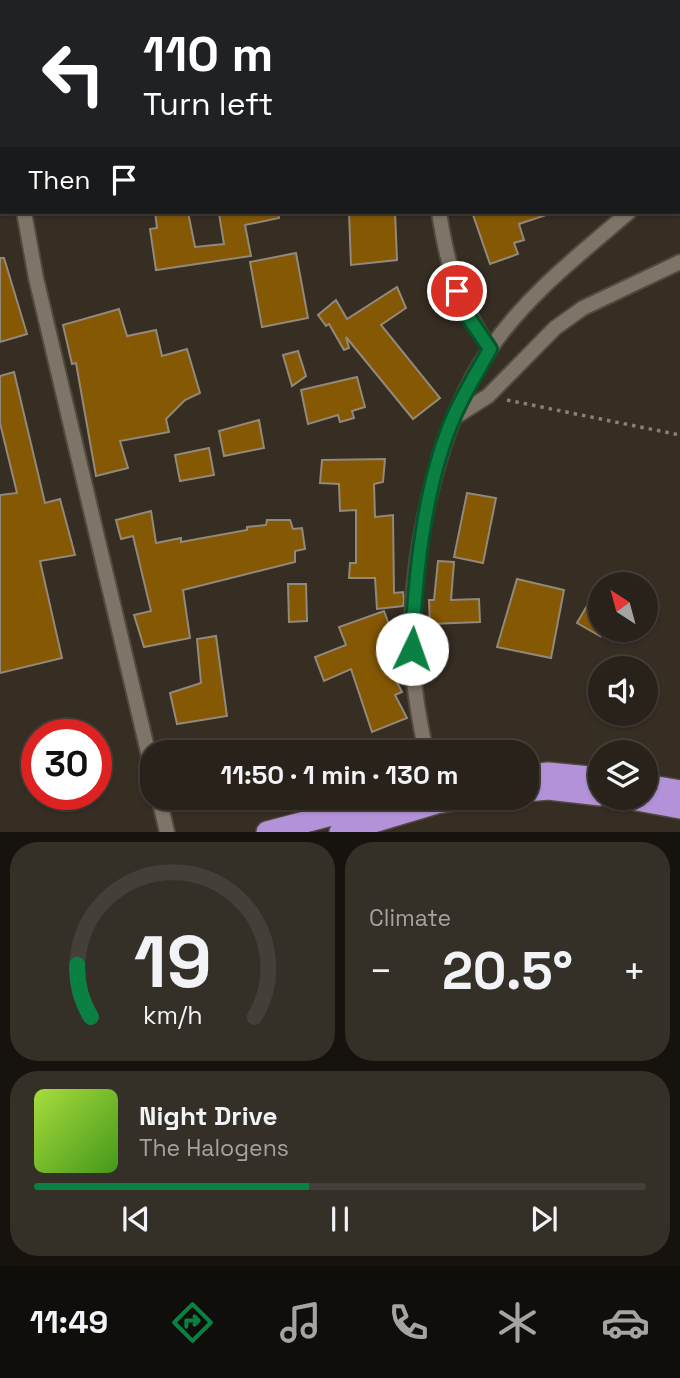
<!DOCTYPE html>
<html lang="en">
<head>
<meta charset="utf-8">
<style>
  :root { --surface:#28221a; --page:#342f27; --text:#f1f3f6; --muted:#a5a4a2; --line:#443f39; --accent:#0b8043 }
  body { margin:0; font-family:"Space Grotesk",sans-serif; background:var(--page); color:var(--text); height:100vh; display:flex; flex-direction:column; font-size:26px; white-space:nowrap }
  * { box-sizing:border-box; margin:0 }
  p { font-size:23px; color:var(--muted) }
  .icon { flex:none; width:38px; height:38px; fill:none; stroke:currentColor; stroke-width:2; stroke-linecap:round; stroke-linejoin:round }
  .map { position:relative; height:832px; overflow:hidden }
  .panel { display:flex; flex-direction:column; gap:10px; padding:10px; background:#16130e; flex:1 }
  .panel>* { flex:none }
  .hud { position:absolute; left:0px; top:0px; width:681px; height:214px; box-shadow:0 2px 5px #0004,0 0 0 2px var(--line); background:#202124; color:#fff; overflow:hidden }
  .needle { width:46px; rotate:324deg }
  .buttons { position:absolute; left:588px; top:572px; display:grid; gap:14px }
  .buttons a { display:grid; place-items:center; width:70px; height:70px; border-radius:50%; background:var(--surface); box-shadow:0 2px 5px #0004,0 0 0 2px var(--line); font-size:35px }
  .speed { position:absolute; left:21px; top:719px; display:flex; gap:14px; font-size:35px; font-weight:700; text-align:center }
  .speed>* { display:grid; place-content:center; width:91px; height:91px; border-radius:50%; background:var(--surface); box-shadow:0 2px 5px #0004,0 0 0 2px var(--line); line-height:1 }
  .speed .limit { border:10px solid #d22; background:#fff; color:#111 }
  .pin { position:absolute; display:grid; place-items:center; width:60px; height:60px; color:#fff; margin:-30px; border:4px solid #fff; border-radius:50%; box-shadow:0 2px 7px #0007 }
  .me { position:absolute; width:77px; margin:-38px; rotate:3deg; stroke-linejoin:round; filter:drop-shadow(0 0 5px #0008) }
  .turn { display:flex; align-items:center; gap:24px; height:147px; padding:0 28px; font-size:32px }
  .turn .icon { width:91px; height:91px; stroke-width:2.5 }
  .turn b { display:block; font-size:49px; line-height:60px }
  .then { display:flex; align-items:center; height:66px; padding:0 28px; background:#0003; gap:14px; font-size:26px }
  .big { font-size:52px; font-weight:700; line-height:1.1 }
  .panel .tile { flex:1; display:flex; flex-direction:column; justify-content:center; gap:10px; min-width:0; padding:0 24px; border-radius:28px; background:var(--page) }
  .panel .dial { align-items:center; gap:0 }
  .dial svg { height:182px; overflow:visible; fill:none; stroke:var(--line); stroke-width:7; stroke-linecap:round; text-anchor:middle }
  .dial text { fill:var(--text); stroke:none }
  .song { display:flex; align-items:center; gap:21px }
  .cover { width:84px; height:84px; border-radius:10px; background:linear-gradient(135deg,hsl(80 70% 55%),hsl(100 70% 35%)) }
  .played { height:7px; border-radius:4px; background:linear-gradient(90deg,var(--accent) 45%,var(--line) 45%) }
  .keys { display:flex; justify-content:space-around; direction:ltr }
  .heat { display:flex; justify-content:space-between; align-items:center; font-size:38px; direction:ltr }
  .panel .tiles { flex:1; display:grid; gap:10px; grid-template-columns:1fr 1fr }
  .tile:last-child { grid-column:span 2 }
  .trip { position:absolute; left:140px; top:740px; width:399px; height:70px; border-radius:28px; background:var(--surface); box-shadow:0 2px 5px #0004,0 0 0 2px var(--line); font-weight:700; line-height:70px; text-align:center }
  .menu { display:flex; height:112px; justify-content:space-around; align-items:center; background:#100e0a; color:var(--muted) }
  .menu .icon { width:49px; height:49px }
  .menu .selected { color:var(--accent) }
  .menu b { font-size:32px; color:var(--text) }
  .map>svg:first-child { display:block }
  .building { fill:#855803; stroke:#92887b; stroke-width:2 }
  .lines { fill:none; stroke-linecap:round; stroke-linejoin:round }
  .street-casing { stroke:#514a40; stroke-width:18 }
  .highway-casing { stroke:#514a40; stroke-width:24 }
  .path { stroke:#878078; stroke-width:3.5; stroke-dasharray:3.5 5; stroke-linecap:butt }
  .street { stroke:#7e7568; stroke-width:14 }
  .highway { stroke:#b492d9; stroke-width:21 }
  .route-casing { stroke:#07532c; stroke-width:18 }
  .route { stroke:#0b8043; stroke-width:12 }
</style>
</head>
<body>
<div class="map">
<svg width="680" height="832" viewBox="0 0 680 832">
  <rect width="100%" height="100%" fill="#362d23"/>
  <g class="building">
    <polygon points="155,212 188,212 195,247 224,244 219,214 278,212 279,218 245,225 251,256 156,270 150,229 157,228"/>
    <polygon points="349,212 395,212 397,260 351,265"/>
    <polygon points="472,212 546,212 546,215 519,224 524,240 514,243 518,254 490,264"/>
    <polygon points="296,253 308,318 262,327 250,262"/>
    <polygon points="0,258 4,258 27,334 0,342"/>
    <polygon points="397,287 406,308 381,325 440,398 413,419 346,337 349,348 344,350 329,324 326,326 318,315 336,300 347,319"/>
    <polygon points="119,309 127,336 156,330 162,356 187,349 200,393 185,400 166,419 169,432 120,441 128,468 96,476 76,363 72,364 63,325"/>
    <polygon points="298,351 306,376 292,386 283,355"/>
    <polygon points="14,372 45,503 60,499 75,555 40,561 62,658 0,673 0,495 17,493 0,423 0,376"/>
    <polygon points="357,377 365,407 352,411 354,418 340,422 338,415 308,424 301,390"/>
    <polygon points="259,420 264,448 224,456 219,431"/>
    <polygon points="209,448 214,475 180,481 175,455"/>
    <polygon points="385,459 383,482 374,484 375,517 393,515 394,593 403,592 404,600 403,606 377,609 375,578 349,578 350,563 356,563 356,510 340,511 339,484 320,483 322,460"/>
    <polygon points="467,493 496,498 483,563 454,557"/>
    <polygon points="151,511 156,543 181,538 181,542 247,530 247,527 266,525 267,520 290,520 293,529 302,528 305,549 295,551 295,562 183,590 190,638 144,647 134,615 151,611 133,536 121,539 116,520"/>
    <polygon points="438,561 454,562 451,600 479,599 480,622 430,624 429,600 434,600"/>
    <polygon points="517,579 564,590 551,658 497,647"/>
    <polygon points="288,584 306,584 307,621 289,622"/>
    <polygon points="588,604 600,611 600,636 577,623"/>
    <polygon points="384,611 398,649 383,655 402,692 395,695 407,718 372,732 351,669 324,681 315,657 346,645 339,627"/>
    <polygon points="216,636 227,716 177,724 170,693 201,683 197,639"/>
  </g>
  <g class="lines">
    <g class="street-casing">
      <g id="street">
        <polyline points="411,0 412,2"/>
        <polyline points="0,77 2,87"/>
        <polyline points="679,169 680,168"/>
        <polyline points="24,212 36,278 152,769"/>
        <path d="M439,212C448,270 458,300 490,349"/>
        <polyline points="455,417 488,396 555,328 583,308 680,262"/>
        <path d="M426,752C419,719 412,682 412,648C410,556 437,425 490,349C527,295 580,254 629,212"/>
        <polyline points="159,798 167,832"/>
      </g>
    </g>
    <g class="highway-casing">
      <g id="highway">
        <polyline points="527,775 548,773 600,778"/>
        <polyline points="646,785 680,791"/>
        <polyline points="527,791 548,789 600,795"/>
        <polyline points="626,798 680,808"/>
        <polyline points="267,832 396,798"/>
        <polyline points="340,832 437,803 467,798"/>
      </g>
    </g>
    <polyline class="path" points="507,400 680,435"/>
    <use href="#street" class="street"/>
    <use href="#highway" class="highway"/>
  </g>
  <g class="lines">
    <g class="route-casing">
      <path id="route" d="M412,649C415,575 424,484 454,416C464,393 478,371 490,349L463,309L457,291"/>
    </g>
    <use href="#route" class="route"/>
  </g>
</svg>
<div class="buttons">
<a><svg class="needle" viewBox="-14 -14 28 28"><path d="M0-13l5 13h-10z" fill="#e53935"/><path d="M0 13l5-13h-10z" fill="#a5a4a2"/></svg></a>
<a><svg class="icon" aria-label="sound" viewBox="0 0 24 24"><path d="M4 9h4l5-4v14l-5-4H4zM17 9q2 3 0 6"/></svg></a>
<a><svg class="icon" aria-label="layers" viewBox="0 0 24 24"><path d="M12 4l9 5-9 5-9-5zM3 14l9 5 9-5"/></svg></a>
</div>
<div class="speed"><div class="limit">30</div></div>
<div class="pin" style="left:457px;top:291px;background:#d93025"><svg class="icon" aria-label="arrive" viewBox="0 0 24 24"><path d="M6 21V4h12l-3 4 3 4H6"/></svg></div>
<svg class="me" style="left:412px;top:649px" viewBox="-20 -20 40 40"><circle r="19" fill="#fff"/><path d="M0-13L10 11 0 6-10 11z" fill="#0b8043"/></svg>
<div class="trip">11:50 · 1 min · 130 m</div>
<div class="hud">
<div class="turn"><svg class="icon" aria-label="left" viewBox="0 0 24 24"><path d="M17 20v-9H6M10 6l-5 5 5 5"/></svg><div><b>110 m</b>Turn left</div></div>
<div class="then">Then<svg class="icon" aria-label="arrive" viewBox="0 0 24 24"><path d="M6 21V4h12l-3 4 3 4H6"/></svg></div>
</div>
</div>
<section class="panel">
<div class="tiles">
<div class="tile dial"><svg viewBox="0 0 100 80">
<path d="M14 69A42 42 0 1 1 86 69"/>
<path d="M14 69A42 42 0 0 1 8 46" stroke="#0b8043"/>
<text x="50" y="56" font-size="32" font-weight="700">19</text>
<text x="50" y="72" font-size="11">km/h</text>
</svg></div>
<div class="tile"><p>Climate</p>
<div class="heat"><a>−</a><b class="big">20.5°</b><a>+</a></div>
</div>
<div class="tile">
<div class="song"><i class="cover"></i><div><b>Night Drive</b><p>The Halogens</p></div></div>
<div class="played"></div>
<div class="keys"><svg class="icon" aria-label="previous" viewBox="0 0 24 24"><path d="M18 5L8 12l10 7zM5 5v14"/></svg><svg class="icon" aria-label="pause" viewBox="0 0 24 24"><path d="M8 5v14M16 5v14"/></svg><svg class="icon" aria-label="next" viewBox="0 0 24 24"><path d="M6 5l10 7-10 7zM19 5v14"/></svg></div>
</div>
</div>
</section>
<nav class="menu">
<b>11:49</b>
<svg class="icon selected" aria-label="directions" viewBox="0 0 24 24"><path d="M12 3l9 9-9 9-9-9zM9 14v-3h6M13 9l2 2-2 2"/></svg>
<svg class="icon" aria-label="music" viewBox="0 0 24 24"><path d="M9 18V5l10-2v13"/><circle cx="6" cy="18" r="3"/><circle cx="16" cy="16" r="3"/></svg>
<svg class="icon" aria-label="phone" viewBox="0 0 24 24"><path d="M5 4h4l2 5-3 2q2 4 5 5l2-3 5 2v4C11 20 4 13 5 4z"/></svg>
<svg class="icon" aria-label="climate" viewBox="0 0 24 24"><path d="M12 3v18M4 7l16 10M4 17L20 7"/></svg>
<svg class="icon" aria-label="car" viewBox="0 0 24 24"><path d="M5 17H2v-5l4-1 3-4h7l3 4 3 1v5h-3M9 17h6M6 11h13"/><circle cx="7" cy="17" r="2"/><circle cx="17" cy="17" r="2"/></svg>
</nav>
</body>
</html>
